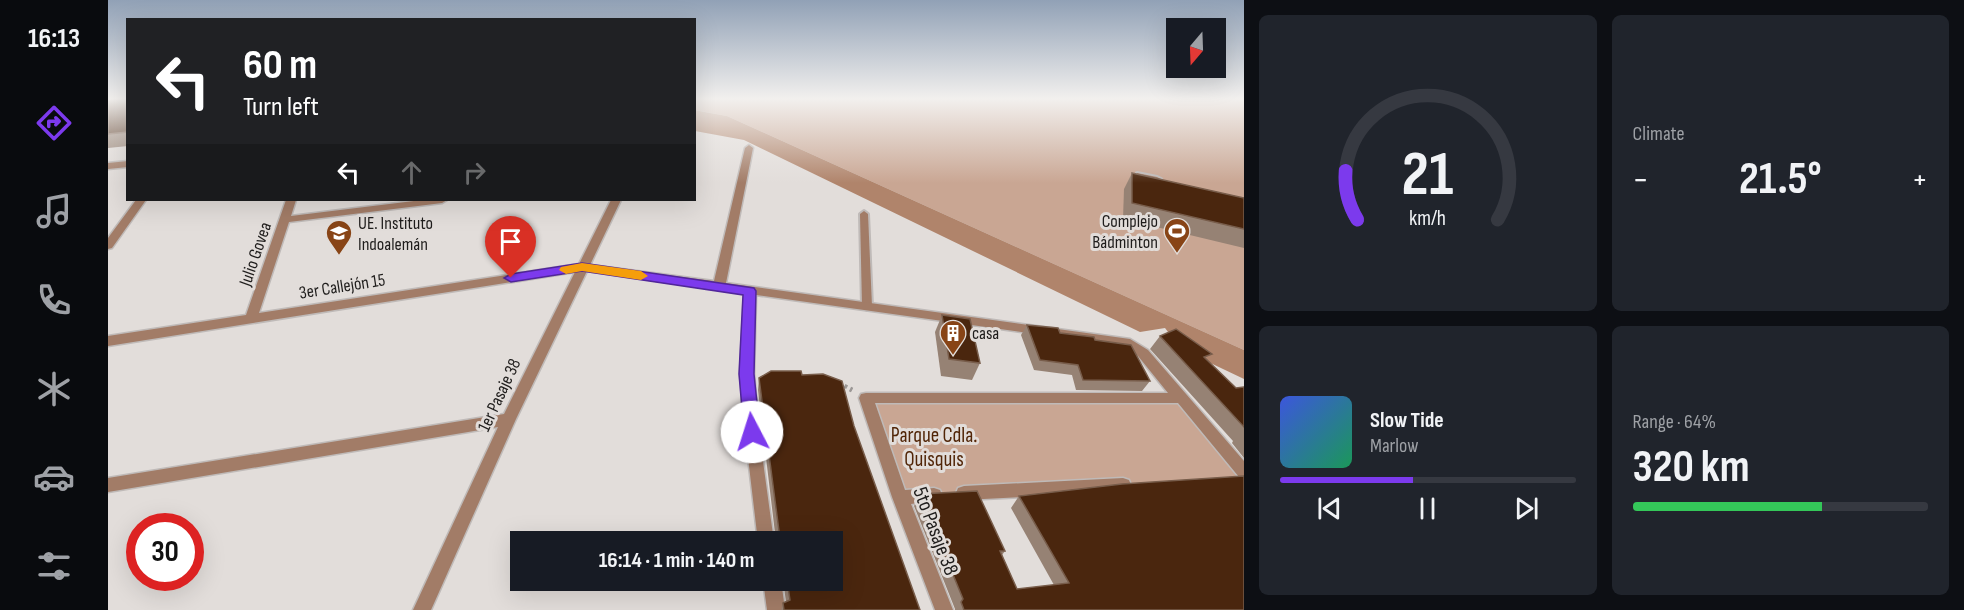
<!DOCTYPE html>
<html lang="en">
<head>
<meta charset="utf-8">
<style>
  :root { --surface:#171b24; --page:#20242c; --text:#f1f3f6; --muted:#9ea1a6; --line:#363941; --accent:#7c3aed }
  body { margin:0; font-family:"Sofia Sans Condensed",sans-serif; background:var(--page); color:var(--text); height:100vh; display:flex; flex-direction:column; font-size:22px; white-space:nowrap }
  * { box-sizing:border-box; margin:0 }
  p { font-size:20px; color:var(--muted) }
  .icon { flex:none; width:33px; height:33px; fill:none; stroke:currentColor; stroke-width:2; stroke-linecap:round; stroke-linejoin:round }
  .map { position:relative; flex:1; overflow:hidden }
  .panel { display:flex; flex-direction:column; gap:15px; padding:15px; background:#0d0f14; width:720px }
  .panel>* { flex:none }
  .banner { position:absolute; left:18px; top:18px; width:570px; height:183px; border-radius:0px; box-shadow:0 6px 24px #0002; background:#202124; color:#fff; overflow:hidden }
  .needle { width:39px; rotate:199deg }
  .tools { position:absolute; left:1058px; top:18px; display:grid; gap:12px }
  .tools a { display:grid; place-items:center; width:60px; height:60px; border-radius:0px; background:var(--surface); box-shadow:0 6px 24px #0002; font-size:30px }
  .speed { position:absolute; left:18px; top:513px; display:flex; gap:12px; font-size:30px; font-weight:700; text-align:center }
  .speed>* { display:grid; place-content:center; width:78px; height:78px; border-radius:50%; background:var(--surface); box-shadow:0 6px 24px #0002; line-height:1 }
  .speed .limit { border:9px solid #d22; background:#fff; color:#111 }
  .pin { position:absolute; display:grid; place-items:center; width:51px; height:51px; color:#fff; margin:-62px -26px; border-radius:50% 50% 50% 0; rotate:-45deg; box-shadow:0 0 6px #0007 }
  .pin .icon { rotate:45deg }
  .me { position:absolute; width:66px; margin:-33px; rotate:355deg; stroke-linejoin:round; filter:drop-shadow(0 0 4px #0008) }
  .turn { display:flex; align-items:center; gap:21px; height:126px; padding:0 18px; font-size:27px }
  .turn .icon { width:78px; height:78px; stroke-width:2.5 }
  .turn b { display:block; font-size:42px; line-height:51px }
  .lanes { display:flex; align-items:center; height:57px; padding:0 18px; background:#0003; justify-content:center; gap:30px; direction:ltr }
  .lanes .off { opacity:.35 }
  .big { font-size:45px; font-weight:700; line-height:1.1 }
  .panel .card { flex:1; display:flex; flex-direction:column; justify-content:center; gap:9px; min-width:0; padding:0 21px; border-radius:9px; background:var(--page) }
  .panel .dial { align-items:center; gap:0 }
  .dial svg { height:156px; overflow:visible; fill:none; stroke:var(--line); stroke-width:7; stroke-linecap:round; text-anchor:middle }
  .dial text { fill:var(--text); stroke:none }
  .song { display:flex; align-items:center; gap:18px }
  .cover { width:72px; height:72px; border-radius:9px; background:linear-gradient(135deg,hsl(230 70% 55%),hsl(150 70% 35%)) }
  .played { height:6px; border-radius:3px; background:linear-gradient(90deg,var(--accent) 45%,var(--line) 45%) }
  .keys { display:flex; justify-content:space-around; direction:ltr }
  .heat { display:flex; justify-content:space-between; align-items:center; font-size:33px; direction:ltr }
  .charge { height:9px; border-radius:4px; background:linear-gradient(90deg,#34c759 64%,var(--line) 0) }
  .panel .tiles { flex:1; display:grid; gap:15px; grid-template-columns:repeat(2,1fr) }
  .trip { position:absolute; left:402px; top:531px; width:333px; height:60px; border-radius:0px; background:var(--surface); box-shadow:0 6px 24px #0002; font-weight:700; line-height:60px; text-align:center }
  main { display:flex; flex:1; min-height:0 }
  .tab-bar { display:flex; flex-direction:column; width:108px; justify-content:space-around; align-items:center; background:#090b0e; color:var(--muted) }
  .tab-bar .icon { width:42px; height:42px }
  .tab-bar .selected { color:var(--accent) }
  .tab-bar b { font-size:27px; color:var(--text) }
  .map>svg:first-child { display:block }
  .green { fill:#c9a693 }
  .water { fill:#b0846b }
  .lines { fill:none; stroke-linecap:round; stroke-linejoin:round }
  .service-casing { stroke:#bfbab8; stroke-width:4 }
  .minor-casing { stroke:#bfbab8; stroke-width:3 }
  .path-far1 { stroke:#9b9795; stroke-width:4; stroke-dasharray:3 4.5; stroke-linecap:butt }
  .path { stroke:#9b9795; stroke-width:5; stroke-dasharray:4 6; stroke-linecap:butt }
  .service { fill:#a27c67; fill-rule:evenodd }
  .minor { fill:#a27c67; fill-rule:evenodd }
  .wall { fill:#968274 }
  .building { fill:#4a260e; stroke:#785d4b; stroke-width:1.5 }
  .route { fill:#7c3aed; stroke:#51269a; stroke-width:1.5 }
  .slow { fill:#f59e0b }
  .labels { text-anchor:middle; stroke-width:6; stroke-linejoin:round; paint-order:stroke }
  .poi-label { font-size:18px; fill:#1f1d1c; stroke:#e2ddda; text-anchor:start }
  .street-label { font-size:18px; fill:#1f1d1c; stroke:#e2ddda }
  .near-park-label { font-size:21px; fill:#512507; stroke:#e2ddda }
  .near-street-label { font-size:21px; fill:#1f1d1c; stroke:#e2ddda }
</style>
</head>
<body>
<main>
<nav class="tab-bar">
<b>16:13</b>
<svg class="icon selected" aria-label="directions" viewBox="0 0 24 24"><path d="M12 3l9 9-9 9-9-9zM9 14v-3h6M13 9l2 2-2 2"/></svg>
<svg class="icon" aria-label="music" viewBox="0 0 24 24"><path d="M9 18V5l10-2v13"/><circle cx="6" cy="18" r="3"/><circle cx="16" cy="16" r="3"/></svg>
<svg class="icon" aria-label="phone" viewBox="0 0 24 24"><path d="M5 4h4l2 5-3 2q2 4 5 5l2-3 5 2v4C11 20 4 13 5 4z"/></svg>
<svg class="icon" aria-label="climate" viewBox="0 0 24 24"><path d="M12 3v18M4 7l16 10M4 17L20 7"/></svg>
<svg class="icon" aria-label="car" viewBox="0 0 24 24"><path d="M5 17H2v-5l4-1 3-4h7l3 4 3 1v5h-3M9 17h6M6 11h13"/><circle cx="7" cy="17" r="2"/><circle cx="17" cy="17" r="2"/></svg>
<svg class="icon" aria-label="filters" viewBox="0 0 24 24"><path d="M4 7h16M4 17h16"/><circle cx="9" cy="7" r="2"/><circle cx="15" cy="17" r="2"/></svg>
</nav>
<div class="map">
<svg width="1136" height="610" viewBox="0 0 1136 610">
  <rect width="100%" height="100%" fill="#e2ddda"/>
  <g class="green">
    <polygon points="586,98 1136,98 1136,350 619,116 587,110"/>
    <polygon points="758,398 1074,398 1136,478 792,497"/>
  </g>
  <polygon class="water" points="586,110 619,116 1136,350 1136,379 1073,349 1057,328 1032,332 636,140 587,131"/>
  <g class="lines">
    <g class="service-casing">
      <g id="service">
        <polygon points="1029,173 1049,177 1053,179 1049,181 1029,177"/>
        <polygon points="756,211 760,214 764,306 759,310 754,306 752,214"/>
      </g>
    </g>
    <g class="minor-casing">
      <g id="minor">
        <polygon points="641,145 645,148 618,283 1022,339 1040,350 1136,461 1136,479 1131,477 1070,403 767,403 797,490 826,488 832,490 834,495 832,500 803,504 845,610 827,610 784,497 751,398 753,394 758,393 1060,393 1030,356 1014,346 648,295 646,374 651,432 666,542 650,542 637,432 632,374 636,293 479,271 408,419 323,610 305,610 390,427 0,492 0,478 396,414 467,272 0,346 0,336 138,315 178,200 188,200 183,216 314,200 339,200 334,203 181,222 151,313 471,264 503,200 513,200 482,265 606,281 637,148"/>
        <polygon points="20,161 20,167 0,169 0,163"/>
        <polygon points="28,200 38,200 4,248 0,249 0,238"/>
        <polygon points="1015,478 1021,480 1023,485 1021,490 1015,492 856,500 850,498 848,493 850,488 856,486"/>
        <polygon points="655,580 673,580 677,610 659,610"/>
      </g>
    </g>
    <polyline class="path-far1" points="730,382 744,390"/>
    <polyline class="path" points="742,389 744,390"/>
    <use href="#service" class="service"/>
    <use href="#minor" class="minor"/>
  </g>
  <g class="wall">
    <polygon points="20,98 20,146 0,148 0,101"/>
    <polygon points="1024,173 1136,198 1136,248 1015,219 1016,189"/>
    <polygon points="834,315 872,363 864,380 833,376 827,332"/>
    <polygon points="919,325 987,340 1042,381 1034,391 968,390 964,375 926,370 913,335"/>
    <polygon points="1052,336 1099,360 1128,388 1136,387 1136,458 1124,443 1125,441 1042,349"/>
    <polygon points="694,375 746,426 812,610 673,610 675,603 678,602 675,580 724,580 724,542 663,542 665,534 667,533 650,390 651,378"/>
    <polygon points="812,494 897,551 894,555 909,589 946,585 903,508 911,496 1136,610 847,610 847,609 806,506"/>
  </g>
  <g class="building">
    <polygon points="4,98 20,98 20,132 0,134 0,101"/>
    <polygon points="1024,173 1136,198 1136,229 1024,203"/>
    <polygon points="834,315 862,319 872,363 841,359"/>
    <polygon points="919,325 950,328 952,333 986,337 987,340 1023,345 1042,381 975,380 970,365 932,360"/>
    <polygon points="1068,329 1104,354 1096,357 1128,388 1136,387 1136,427 1052,336"/>
    <polygon points="663,371 693,371 694,375 715,374 734,381 746,426 812,610 676,610 675,603 682,600 679,580 724,580 724,542 666,542 665,534 671,531 651,378"/>
    <polygon points="1136,476 1136,610 856,610 853,602 855,599 812,494 869,491 897,551 892,551 909,589 961,583 911,496 1014,484"/>
  </g>
  <linearGradient id="sky" x2="0" y2="1"><stop stop-color="#91a1b6"/><stop offset="0.54" stop-color="#f2f0ee"/><stop offset="1" stop-color="#f2f0ee" stop-opacity="0"/></linearGradient>
  <rect width="1136" height="183" fill="url(#sky)"/>
  <polygon class="route" points="474,263 646,288 648,291 646,374 652,432 650,437 644,439 638,437 636,432 631,374 635,295 474,271 403,282 396,278 403,274"/>
  <polygon class="slow" points="474,263 533,271 540,276 533,280 474,271 458,274 451,270 453,267"/>
  <defs>
    <g id="stadium-pin" transform="scale(1.35)"><path d="M0 17L-7.5 6A9.5 9.5 0 1 1 7.5 6Z" fill="#884416" stroke="#e2ddda"/><path d="M0-5a6.5 5 0 1 0 0 10a6.5 5 0 1 0 0-10ZM-3.5-1.8h7v3.6h-7Z" fill="#fff"/></g>
    <g id="school-pin" transform="scale(1.35)"><path d="M0 17L-7.5 6A9.5 9.5 0 1 1 7.5 6Z" fill="#884416" stroke="#e2ddda"/><path d="M0-5L7-2L0 1L-7-2ZM-4 1L0 2.5L4 1V4Q0 6-4 4Z" fill="#fff"/></g>
    <g id="building-pin" transform="scale(1.35)"><path d="M0 17L-7.5 6A9.5 9.5 0 1 1 7.5 6Z" fill="#884416" stroke="#e2ddda"/><path d="M-4-6H4V6H1V3H-1V6H-4ZM-2.5-4.3h1.7v1.8h-1.7ZM.8-4.3h1.7v1.8H.8ZM-2.5-1h1.7V.8h-1.7ZM.8-1h1.7V.8H.8Z" fill="#fff"/></g>
  </defs>
  <g fill-rule="evenodd">
    <use href="#stadium-pin" x="1069" y="231"/>
    <use href="#school-pin" x="231" y="233"/>
    <use href="#building-pin" x="845" y="333"/>
  </g>
  <g class="labels">
    <g class="poi-label">
      <text x="1050" y="227" text-anchor="end">Complejo<tspan x="1050" dy="21">Bádminton</tspan></text>
      <text x="250" y="229">UE. Instituto<tspan x="250" dy="21">Indoalemán</tspan></text>
      <text x="864" y="339">casa</text>
    </g>
    <g class="street-label">
      <text transform="translate(147 254) rotate(-71)" y="6">Julio Govea</text>
      <text transform="translate(234 286) rotate(-9)" y="6">3er Callejón 15</text>
      <text transform="translate(391 395) rotate(-65)" y="6">1er Pasaje 38</text>
    </g>
    <g class="near-park-label">
      <text x="826" y="442">Parque Cdla.<tspan x="826" dy="24">Quisquis</tspan></text>
    </g>
    <g class="near-street-label">
      <text transform="translate(828 531) rotate(69)" y="7">5to Pasaje 38</text>
    </g>
  </g>
</svg>
<div class="tools">
<a><svg class="needle" viewBox="-14 -14 28 28"><path d="M0-13l5 13h-10z" fill="#e53935"/><path d="M0 13l5-13h-10z" fill="#9ea1a6"/></svg></a>
</div>
<div class="speed"><div class="limit">30</div></div>
<div class="pin" style="left:403px;top:278px;background:#d93025"><svg class="icon" aria-label="arrive" viewBox="0 0 24 24"><path d="M6 21V4h12l-3 4 3 4H6"/></svg></div>
<svg class="me" style="left:644px;top:432px" viewBox="-20 -20 40 40"><circle r="19" fill="#fff"/><path d="M0-13L10 11 0 6-10 11z" fill="#7c3aed"/></svg>
<div class="trip">16:14 · 1 min · 140 m</div>
<div class="banner">
<div class="turn"><svg class="icon" aria-label="left" viewBox="0 0 24 24"><path d="M17 20v-9H6M10 6l-5 5 5 5"/></svg><div><b>60 m</b>Turn left</div></div>
<div class="lanes"><svg class="icon" aria-label="left" viewBox="0 0 24 24"><path d="M17 20v-9H6M10 6l-5 5 5 5"/></svg><svg class="icon off" aria-label="ahead" viewBox="0 0 24 24"><path d="M12 20V5M6 11l6-6 6 6"/></svg><svg class="icon off" aria-label="right" viewBox="0 0 24 24"><path d="M7 20v-9h11M14 6l5 5-5 5"/></svg></div>
</div>
</div>
<section class="panel">
<div class="tiles">
<div class="card dial"><svg viewBox="0 0 100 80">
<path d="M14 69A42 42 0 1 1 86 69"/>
<path d="M14 69A42 42 0 0 1 8 44" stroke="#7c3aed"/>
<text x="50" y="56" font-size="32" font-weight="700">21</text>
<text x="50" y="72" font-size="11">km/h</text>
</svg></div>
<div class="card"><p>Climate</p>
<div class="heat"><a>−</a><b class="big">21.5°</b><a>+</a></div>
</div>
<div class="card">
<div class="song"><i class="cover"></i><div><b>Slow Tide</b><p>Marlow</p></div></div>
<div class="played"></div>
<div class="keys"><svg class="icon" aria-label="previous" viewBox="0 0 24 24"><path d="M18 5L8 12l10 7zM5 5v14"/></svg><svg class="icon" aria-label="pause" viewBox="0 0 24 24"><path d="M8 5v14M16 5v14"/></svg><svg class="icon" aria-label="next" viewBox="0 0 24 24"><path d="M6 5l10 7-10 7zM19 5v14"/></svg></div>
</div>
<div class="card"><p>Range · 64%</p><b class="big">320 km</b><div class="charge"></div></div>
</div>
</section>
</main>
</body>
</html>
